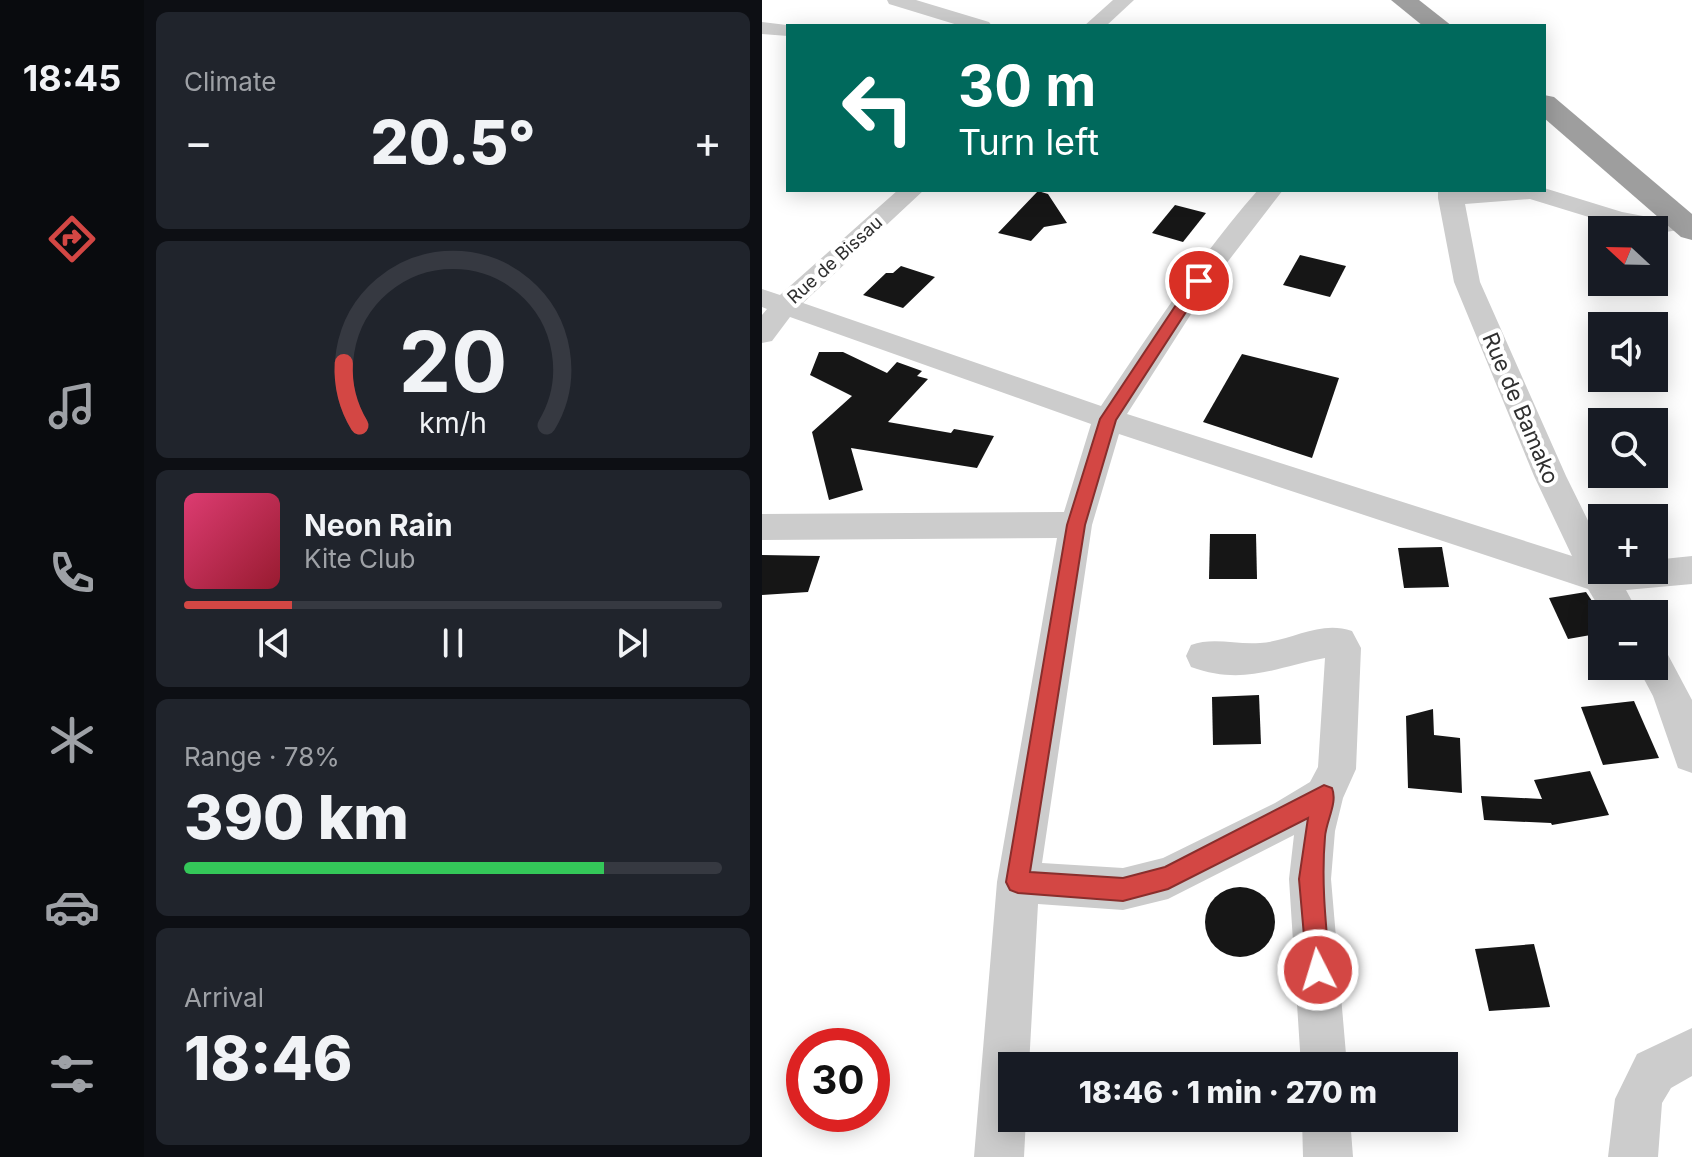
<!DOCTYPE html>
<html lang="en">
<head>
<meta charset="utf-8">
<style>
  :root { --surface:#171b24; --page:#20242c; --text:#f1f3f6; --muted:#9ea1a6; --line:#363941; --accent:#d34744 }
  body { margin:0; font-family:Inter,sans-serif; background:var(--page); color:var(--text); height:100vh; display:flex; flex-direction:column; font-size:30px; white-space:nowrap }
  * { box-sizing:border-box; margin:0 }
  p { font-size:26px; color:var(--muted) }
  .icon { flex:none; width:44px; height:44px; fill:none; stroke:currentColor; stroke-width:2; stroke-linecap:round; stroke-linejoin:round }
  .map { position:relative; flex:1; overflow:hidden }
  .side { display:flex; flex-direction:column; gap:12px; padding:12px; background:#0d0f14; width:618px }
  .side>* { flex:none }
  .guide { position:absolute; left:24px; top:24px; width:760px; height:168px; border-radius:0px; box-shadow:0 4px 20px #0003; background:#00695c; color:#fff; overflow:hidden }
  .needle { width:52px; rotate:292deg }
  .fabs { position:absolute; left:826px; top:216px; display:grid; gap:16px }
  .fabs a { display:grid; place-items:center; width:80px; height:80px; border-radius:0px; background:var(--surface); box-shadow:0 4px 20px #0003; font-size:40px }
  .speed { position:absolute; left:24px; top:1028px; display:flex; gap:16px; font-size:40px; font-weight:700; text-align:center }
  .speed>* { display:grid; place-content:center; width:104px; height:104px; border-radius:50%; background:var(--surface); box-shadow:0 4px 20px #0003; line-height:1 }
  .speed .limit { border:12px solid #d22; background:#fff; color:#111 }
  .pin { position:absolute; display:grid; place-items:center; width:68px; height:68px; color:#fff; margin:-34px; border:4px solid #fff; border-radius:50%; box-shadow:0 2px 8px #0007 }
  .me { position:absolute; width:88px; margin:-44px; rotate:355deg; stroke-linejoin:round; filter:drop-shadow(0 0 6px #0008) }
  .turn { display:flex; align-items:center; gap:28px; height:168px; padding:0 40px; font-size:36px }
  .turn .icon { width:104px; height:104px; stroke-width:2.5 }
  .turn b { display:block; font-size:56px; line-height:68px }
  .big { font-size:60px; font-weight:800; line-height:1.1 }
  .side .widget { flex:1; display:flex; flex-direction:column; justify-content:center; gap:12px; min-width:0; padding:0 28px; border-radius:12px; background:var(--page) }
  .side .dial { align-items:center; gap:0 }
  .dial svg { height:208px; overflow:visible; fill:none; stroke:var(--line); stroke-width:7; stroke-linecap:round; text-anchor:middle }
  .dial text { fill:var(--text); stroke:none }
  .song { display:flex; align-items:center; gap:24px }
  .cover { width:96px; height:96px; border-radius:12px; background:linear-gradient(135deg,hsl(340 70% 55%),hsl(350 70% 35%)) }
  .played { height:8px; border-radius:4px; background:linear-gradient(90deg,var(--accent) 20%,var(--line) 20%) }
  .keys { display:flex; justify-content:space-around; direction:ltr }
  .heat { display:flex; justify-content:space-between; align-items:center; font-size:44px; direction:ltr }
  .charge { height:12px; border-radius:6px; background:linear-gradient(90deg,#34c759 78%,var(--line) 0) }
  .trip { position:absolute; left:236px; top:1052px; width:460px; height:80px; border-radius:0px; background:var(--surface); box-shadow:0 4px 20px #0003; font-weight:800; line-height:80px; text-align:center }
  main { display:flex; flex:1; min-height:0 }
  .tabs { display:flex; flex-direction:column; width:144px; justify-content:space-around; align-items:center; background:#090b0e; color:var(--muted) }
  .tabs .icon { width:56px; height:56px }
  .tabs .current { color:var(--accent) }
  .tabs b { font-size:36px; color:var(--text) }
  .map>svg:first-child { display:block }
  .building { fill:#161616 }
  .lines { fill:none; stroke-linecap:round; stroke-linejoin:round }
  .minor { fill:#ccc; fill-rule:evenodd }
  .trunk { fill:#9e9e9e; fill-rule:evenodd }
  .route { fill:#d34744; stroke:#892e2c; stroke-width:2 }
  .labels { text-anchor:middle; stroke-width:8; stroke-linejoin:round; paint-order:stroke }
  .far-street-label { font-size:18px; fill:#2f2f2f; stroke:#fff }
  .street-label { font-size:22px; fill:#2f2f2f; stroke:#fff }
</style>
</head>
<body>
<main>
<nav class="tabs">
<b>18:45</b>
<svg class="icon current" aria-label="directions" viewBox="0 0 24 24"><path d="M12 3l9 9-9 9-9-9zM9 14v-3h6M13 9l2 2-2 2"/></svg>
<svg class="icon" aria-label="music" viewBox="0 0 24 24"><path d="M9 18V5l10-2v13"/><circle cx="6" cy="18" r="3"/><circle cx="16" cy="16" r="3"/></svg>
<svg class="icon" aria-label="phone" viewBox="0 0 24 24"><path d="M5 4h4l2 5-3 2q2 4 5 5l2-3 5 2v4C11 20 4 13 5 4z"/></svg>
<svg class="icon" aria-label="climate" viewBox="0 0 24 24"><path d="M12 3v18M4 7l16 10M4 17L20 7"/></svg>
<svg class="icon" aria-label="car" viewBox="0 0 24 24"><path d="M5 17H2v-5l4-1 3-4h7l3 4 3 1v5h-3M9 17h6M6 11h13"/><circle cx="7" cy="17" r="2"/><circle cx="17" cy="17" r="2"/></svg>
<svg class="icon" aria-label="filters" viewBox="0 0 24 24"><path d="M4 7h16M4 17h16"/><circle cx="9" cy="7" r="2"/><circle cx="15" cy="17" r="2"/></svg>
</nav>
<section class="side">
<div class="widget"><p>Climate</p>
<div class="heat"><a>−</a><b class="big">20.5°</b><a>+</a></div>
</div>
<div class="widget dial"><svg viewBox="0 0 100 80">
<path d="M14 69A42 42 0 1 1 86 69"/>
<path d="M14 69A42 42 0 0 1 8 45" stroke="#d34744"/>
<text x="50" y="56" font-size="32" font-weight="700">20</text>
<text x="50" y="72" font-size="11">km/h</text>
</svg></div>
<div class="widget">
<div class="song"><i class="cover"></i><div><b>Neon Rain</b><p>Kite Club</p></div></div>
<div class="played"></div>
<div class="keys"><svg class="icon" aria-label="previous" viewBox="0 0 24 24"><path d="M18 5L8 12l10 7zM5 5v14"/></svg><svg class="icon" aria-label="pause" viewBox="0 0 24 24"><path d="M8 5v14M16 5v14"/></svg><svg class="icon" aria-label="next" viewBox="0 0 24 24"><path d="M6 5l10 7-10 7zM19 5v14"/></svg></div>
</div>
<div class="widget"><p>Range · 78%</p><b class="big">390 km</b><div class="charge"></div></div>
<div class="widget"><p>Arrival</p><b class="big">18:46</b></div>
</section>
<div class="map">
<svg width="930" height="1157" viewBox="0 0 930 1157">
  <rect width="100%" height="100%" fill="#fff"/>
  <g class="building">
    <polygon points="276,191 286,194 305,223 282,227 269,241 236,233"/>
    <polygon points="413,205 444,213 421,242 390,233"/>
    <polygon points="538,255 584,266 568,297 521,285"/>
    <polygon points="139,266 173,277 141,308 101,295 124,273 131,273"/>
    <polygon points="57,352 81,352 125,373 135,362 160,371 155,376 166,379 126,422 189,433 192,429 232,436 215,468 89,448 101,490 67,500 50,432 90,396 48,375"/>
    <polygon points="480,354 577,378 550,458 441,422"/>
    <polygon points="448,534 494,534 495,579 447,579"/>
    <polygon points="680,547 687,587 642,588 636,548"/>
    <polygon points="0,555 58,556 46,592 0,595"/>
    <polygon points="824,592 840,616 840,633 806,639 787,598"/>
    <polygon points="497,695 499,744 451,745 450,697"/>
    <polygon points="872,701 897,758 841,765 819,707"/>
    <polygon points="671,709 672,735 698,738 700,793 646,788 644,716"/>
    <polygon points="828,771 847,815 790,825 789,823 722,820 719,796 780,799 772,780"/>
    <circle cx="478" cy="922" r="35"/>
    <polygon points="772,944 788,1007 727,1011 713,949"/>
  </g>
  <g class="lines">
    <g class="minor">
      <polygon points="125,0 154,0 227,22 230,26 199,26 127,4"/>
      <polygon points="351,0 372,0 344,26 322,26"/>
      <polygon points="0,22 33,26 26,26 26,36 0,34"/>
      <path d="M782,188L860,212L897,219L930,218V228L897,233L892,230L856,226L768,199L703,204L718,282L804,476L840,549V570H892V560L930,556V584L864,590L877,614H841L826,589L357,434L330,525L280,863L361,868L401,858L513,803L548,782L556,767L563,658C514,667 482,686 429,667L424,656L429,645C451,637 475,645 498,643C530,641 557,620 590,631L599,648L594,769L581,798L573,831L569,879L585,1066H539L527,879L532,835L406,899L361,910L276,904L267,1066H250V1118H264L262,1157H212L235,882L295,538L0,540V514L302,512L329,424L28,317L10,341L0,343V315L5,309L0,307V289L18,295L136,190H162L41,303L339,406C389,332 437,257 496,190H521L447,286L365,414L810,556L772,476L692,282L676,198V190Z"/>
      <polygon points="892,648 905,653 930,700 930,773 916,768 891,696 875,666 892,666"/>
      <polygon points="930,1028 930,1076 909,1088 900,1103 896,1157 846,1157 853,1099 875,1054"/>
      <polygon points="540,1118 588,1118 591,1157 541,1157"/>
    </g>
    <g class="trunk">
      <polygon points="629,0 657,0 690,26 661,26"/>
      <polygon points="782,95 792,97 930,214 930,240 919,237 782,118"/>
    </g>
  </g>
  <path class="route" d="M437,277L444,281L354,420L323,525L268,872L361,878L403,867L562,785L570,788C576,803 564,821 563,837C559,882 564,925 568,970L565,978L556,982L548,978L545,970L537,879L546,818L406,889L361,901L256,893L248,890L244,882L305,525L338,419L432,278Z"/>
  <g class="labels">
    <g class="far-street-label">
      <text transform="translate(73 260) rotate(-42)" y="6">Rue de Bissau</text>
    </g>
    <g class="street-label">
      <text transform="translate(759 408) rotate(67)" y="8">Rue de Bamako</text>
    </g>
  </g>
</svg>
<div class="fabs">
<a><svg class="needle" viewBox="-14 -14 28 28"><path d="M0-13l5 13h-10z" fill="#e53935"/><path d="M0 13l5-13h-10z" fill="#9ea1a6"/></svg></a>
<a><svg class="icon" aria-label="sound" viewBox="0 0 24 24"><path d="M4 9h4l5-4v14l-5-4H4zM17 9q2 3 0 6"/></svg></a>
<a><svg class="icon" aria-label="search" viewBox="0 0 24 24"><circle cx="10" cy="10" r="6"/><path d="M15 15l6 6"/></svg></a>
<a>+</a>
<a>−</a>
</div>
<div class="speed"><div class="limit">30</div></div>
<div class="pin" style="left:437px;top:281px;background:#d93025"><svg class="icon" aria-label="arrive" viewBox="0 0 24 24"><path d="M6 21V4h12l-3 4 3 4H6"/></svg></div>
<svg class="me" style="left:556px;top:970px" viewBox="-20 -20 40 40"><circle r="17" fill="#d34744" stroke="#fff" stroke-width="3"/><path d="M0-11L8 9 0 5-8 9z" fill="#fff"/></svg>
<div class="trip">18:46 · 1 min · 270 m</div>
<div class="guide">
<div class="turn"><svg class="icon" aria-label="left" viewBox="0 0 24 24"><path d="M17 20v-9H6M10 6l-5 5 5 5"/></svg><div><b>30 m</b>Turn left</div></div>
</div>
</div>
</main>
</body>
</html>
